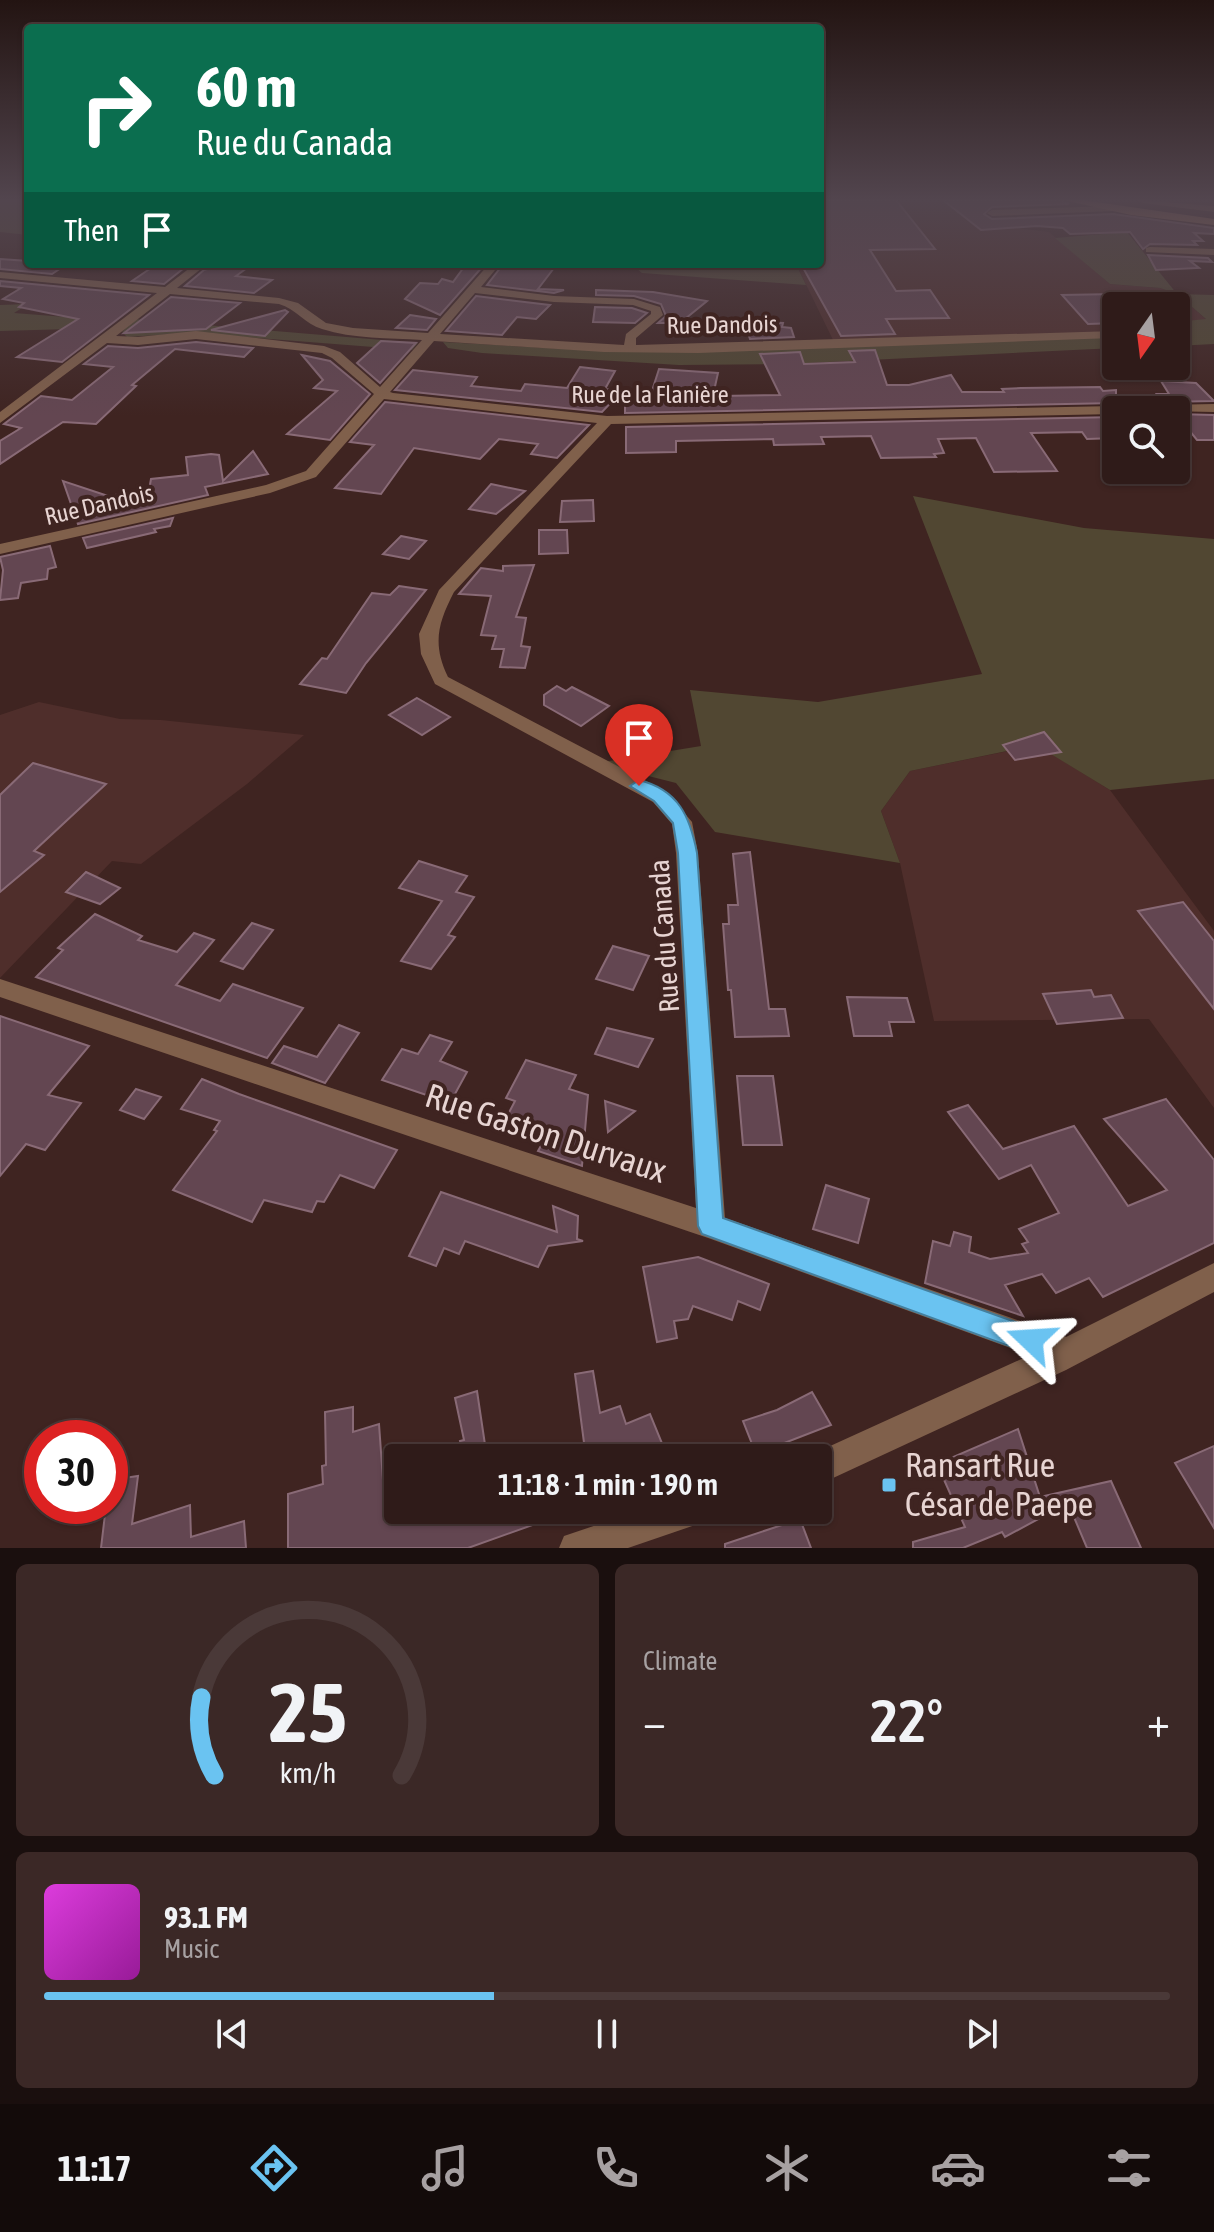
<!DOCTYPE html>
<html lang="en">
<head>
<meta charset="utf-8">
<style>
  :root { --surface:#2f1b19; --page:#3b2826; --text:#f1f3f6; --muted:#a7a1a2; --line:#4a3938; --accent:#6ac3f1 }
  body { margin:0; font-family:"Asap Condensed",sans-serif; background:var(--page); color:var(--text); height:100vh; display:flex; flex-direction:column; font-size:30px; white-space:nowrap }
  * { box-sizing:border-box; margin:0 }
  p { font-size:26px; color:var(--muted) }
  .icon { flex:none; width:44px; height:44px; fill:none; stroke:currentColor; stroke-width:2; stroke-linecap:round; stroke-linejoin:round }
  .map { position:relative; height:1548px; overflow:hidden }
  .drawer { display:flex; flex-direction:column; gap:16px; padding:16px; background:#1a0f0e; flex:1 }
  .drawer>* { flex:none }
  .hud { position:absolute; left:24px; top:24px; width:800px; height:244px; border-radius:8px; box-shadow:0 2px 6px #0004,0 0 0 2px var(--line); background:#0b6e4f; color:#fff; overflow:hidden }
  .needle { width:52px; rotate:194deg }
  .tools { position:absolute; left:1102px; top:292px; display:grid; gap:16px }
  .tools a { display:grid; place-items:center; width:88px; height:88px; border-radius:8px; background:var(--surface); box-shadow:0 2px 6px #0004,0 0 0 2px var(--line); font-size:40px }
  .speed { position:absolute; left:24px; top:1420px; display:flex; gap:16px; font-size:40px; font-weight:700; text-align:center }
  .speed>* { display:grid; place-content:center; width:104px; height:104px; border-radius:50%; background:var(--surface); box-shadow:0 2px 6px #0004,0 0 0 2px var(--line); line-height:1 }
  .speed .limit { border:12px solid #d22; background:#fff; color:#111 }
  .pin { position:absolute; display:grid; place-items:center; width:68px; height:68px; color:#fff; margin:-82px -34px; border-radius:50% 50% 50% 0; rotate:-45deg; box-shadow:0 0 8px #0007 }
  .pin .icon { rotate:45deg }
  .me { position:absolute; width:88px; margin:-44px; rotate:290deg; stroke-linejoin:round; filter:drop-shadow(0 0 6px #0008) }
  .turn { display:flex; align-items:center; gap:28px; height:168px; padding:0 40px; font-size:36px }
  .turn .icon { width:104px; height:104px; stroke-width:2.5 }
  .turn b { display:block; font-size:56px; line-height:68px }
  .then { display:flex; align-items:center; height:76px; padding:0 40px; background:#0003; gap:16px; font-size:30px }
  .big { font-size:60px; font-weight:600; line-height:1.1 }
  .drawer .tile { flex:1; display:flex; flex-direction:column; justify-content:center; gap:12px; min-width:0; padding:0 28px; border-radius:12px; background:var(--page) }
  .drawer .dial { align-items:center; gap:0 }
  .dial svg { height:208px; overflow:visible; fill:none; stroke:var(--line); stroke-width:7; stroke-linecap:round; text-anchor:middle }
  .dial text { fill:var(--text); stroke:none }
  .song { display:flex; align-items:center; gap:24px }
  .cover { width:96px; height:96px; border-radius:12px; background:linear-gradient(135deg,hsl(300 70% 55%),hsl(300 70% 35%)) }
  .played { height:8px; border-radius:4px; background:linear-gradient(90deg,var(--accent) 40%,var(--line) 40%) }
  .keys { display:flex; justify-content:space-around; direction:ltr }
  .heat { display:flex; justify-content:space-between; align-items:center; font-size:44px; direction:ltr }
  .drawer .tiles { flex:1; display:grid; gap:16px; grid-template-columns:1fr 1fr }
  .tile:last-child { grid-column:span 2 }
  .trip { position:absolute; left:384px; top:1444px; width:448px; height:80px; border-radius:8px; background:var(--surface); box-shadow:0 2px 6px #0004,0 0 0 2px var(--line); font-weight:600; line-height:80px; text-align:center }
  .dock { display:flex; height:128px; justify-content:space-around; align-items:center; background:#130b0a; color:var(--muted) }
  .dock .icon { width:56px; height:56px }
  .dock .on { color:var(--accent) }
  .dock b { font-size:36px; color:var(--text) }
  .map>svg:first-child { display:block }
  .built { fill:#4f2e2b }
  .green { fill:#514732 }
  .building { fill:#634651; stroke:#896a76; stroke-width:2 }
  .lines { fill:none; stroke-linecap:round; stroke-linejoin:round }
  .street { fill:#80604b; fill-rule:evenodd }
  .secondary { fill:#ae7d5b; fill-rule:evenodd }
  .route { fill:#6ac3f1; stroke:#457f9d; stroke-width:2 }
  .poi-dot { fill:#6ac3f1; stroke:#3f2421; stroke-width:3 }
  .labels { text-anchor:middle; stroke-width:8; stroke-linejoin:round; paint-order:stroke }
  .far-street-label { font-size:24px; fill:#e7d4d2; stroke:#3f2421 }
  .street-label { font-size:28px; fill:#e7d4d2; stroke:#3f2421 }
  .near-street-label { font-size:34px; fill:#e7d4d2; stroke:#3f2421 }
  .near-poi-label { font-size:34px; fill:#e7d4d2; stroke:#3f2421; text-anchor:start }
</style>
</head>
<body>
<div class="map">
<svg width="1214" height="1548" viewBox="0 0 1214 1548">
  <rect width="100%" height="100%" fill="#3f2421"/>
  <g class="built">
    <polygon points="820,200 955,200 1000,226 1049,232 1110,284 1160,288 1177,294 1207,320 1176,322 1176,306 1116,306 1116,325 1107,325 1112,334 835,344 796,264 820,264"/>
    <polygon points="39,702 120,719 161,720 304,735 247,784 141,864 112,861 0,978 0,715"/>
    <polygon points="1037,745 1110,790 1214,931 1214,1108 1149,1019 934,1021 900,863 881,811 910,771"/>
  </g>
  <g class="green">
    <polygon points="0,200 28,200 28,235 0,232"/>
    <polygon points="1127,232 1177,294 1214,295 1214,344 1176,346 1176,322 1206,319 1177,294 1160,288 1110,284 1055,238"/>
    <polygon points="631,264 796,264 806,285 642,273"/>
    <polygon points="28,304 14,313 117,321 106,328 0,331 0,305"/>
    <polygon points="134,319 418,343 412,350 192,333 127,337 122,332"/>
    <polygon points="1107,325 1116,325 1116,348 787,364 679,365 482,353 448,348 443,342 586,350 1115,335"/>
    <polygon points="913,496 1084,528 1214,539 1214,779 1110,790 1036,745 910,771 881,811 900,863 715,832 676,783 597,763 701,746 690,690 818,702 982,674"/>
  </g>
  <g class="building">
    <polygon points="820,200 896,200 935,249 870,250 896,291 930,290 949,318 886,319 895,334 841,336 801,264 820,264"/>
    <polygon points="943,200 1060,200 1069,204 992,207 984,214 992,219 1113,214 1214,228 1214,234 1194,233 1203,241 1193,241 1197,245 1150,244 1143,249 1130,232 1070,234 1063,228 1037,226 981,230"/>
    <polygon points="1148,255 1208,258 1212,262 1190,261 1199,268 1156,270"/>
    <polygon points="0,259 28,261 28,264 67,264 52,274 0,269"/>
    <polygon points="475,264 484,265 440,315 405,299 420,283 438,284 442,279 453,282 464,267"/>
    <polygon points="518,264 557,264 538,289 564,290 554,293 487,285 501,267 514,269"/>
    <polygon points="218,265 247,268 236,276 272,280 254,293 185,286 204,270"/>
    <polygon points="154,266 184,268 164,284 132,281"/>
    <polygon points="0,281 149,295 62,362 17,357 78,319 19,307 24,303 3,299 21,288 0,286"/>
    <polygon points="596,290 653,292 707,301 680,323 658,323 666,316 661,304 634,296 596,295"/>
    <polygon points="1116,294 1116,323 1088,324 1062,295"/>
    <polygon points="476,296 550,305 536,319 517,317 502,335 446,331"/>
    <polygon points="171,297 240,303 206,329 124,333"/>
    <polygon points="595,307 632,308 647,313 635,323 593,322"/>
    <polygon points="285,310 288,312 265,336 211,330"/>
    <polygon points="410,315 436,319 427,330 396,328"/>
    <polygon points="762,322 783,323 782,327 791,328 794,337 750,339 745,324"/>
    <polygon points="381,341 416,343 380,383 357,363"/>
    <polygon points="196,342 253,348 244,357 175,349 132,385 136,386 96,424 63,422 0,464 0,441 21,428 4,424 41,396 72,400 113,367 84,364 108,346 138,348"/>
    <polygon points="875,350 887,385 909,385 951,375 962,392 1004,392 1002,389 1021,388 1100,387 1103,391 1116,390 1116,403 625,413 625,391 651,394 659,369 718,373 714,391 720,392 719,396 780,395 760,354 800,352 804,364 855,362 849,351"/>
    <polygon points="302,355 330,361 370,394 330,440 287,434 337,391 314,388 323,380"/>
    <polygon points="580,367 615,371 605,389 622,391 602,412 395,390 413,370 477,377 471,386 521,391 525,384 567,388"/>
    <polygon points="1161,381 1196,383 1214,401 1164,402 1157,394 1169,394"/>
    <polygon points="385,402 589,425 557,458 531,454 538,444 499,439 480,459 414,448 381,494 335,488 374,445 350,442"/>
    <polygon points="1176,414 1214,415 1214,440 1197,440"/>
    <polygon points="1116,417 1116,438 1087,439 1082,432 1031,433 1057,471 994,472 976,438 938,439 944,453 934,454 936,457 881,458 871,436 821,437 824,444 774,445 773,439 676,441 676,452 626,453 626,427"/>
    <polygon points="253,451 268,474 205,487 208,495 78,524 63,481 108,496 149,490 151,479 188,475 186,457 211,454 219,455 223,481"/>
    <polygon points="491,484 525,491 496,514 469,509"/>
    <polygon points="593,500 594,521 560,522 562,501"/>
    <polygon points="173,518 170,526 154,529 156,532 87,548 83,538"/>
    <polygon points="539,530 567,530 568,553 539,554"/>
    <polygon points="401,536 426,541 409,559 383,554"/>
    <polygon points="50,546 56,567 48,569 47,579 21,583 18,598 0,600 3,570 0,557"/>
    <polygon points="534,565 516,617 526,618 521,646 530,647 525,668 500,667 504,649 492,649 496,636 481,635 491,596 459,594 481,568 503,571 503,566"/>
    <polygon points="399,586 426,590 366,663 346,693 300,684 322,658 327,659 372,593 390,595"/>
    <polygon points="557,686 566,691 572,687 609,706 581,726 544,705 544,695"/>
    <polygon points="417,698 450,717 422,735 389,715"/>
    <polygon points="1044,732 1061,752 1015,760 1003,745"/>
    <polygon points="33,763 106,784 34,851 44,855 0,892 0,795"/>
    <polygon points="750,852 769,1009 785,1009 789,1036 735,1037 731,990 728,990 723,924 729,924 728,905 738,905 733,854"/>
    <polygon points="419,861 467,876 456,892 474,897 448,935 455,937 431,969 401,961 442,901 399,888"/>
    <polygon points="86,872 120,888 100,904 66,892"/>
    <polygon points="1183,902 1214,941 1214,1009 1138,911"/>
    <polygon points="95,914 142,936 138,940 177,952 194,933 214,940 176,985 220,1001 233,984 303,1008 267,1058 36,977 63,950 58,948"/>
    <polygon points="252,923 273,930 243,969 221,961"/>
    <polygon points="613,946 649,956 633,990 596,979"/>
    <polygon points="1091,990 1094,997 1111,995 1123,1018 1057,1024 1043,994"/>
    <polygon points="847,997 907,998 914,1022 889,1022 892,1036 854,1036"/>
    <polygon points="0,1016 89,1046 48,1095 81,1103 45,1150 26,1144 0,1176"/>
    <polygon points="339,1025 359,1033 325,1083 272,1063 284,1046 317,1057"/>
    <polygon points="607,1028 653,1039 638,1067 595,1054"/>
    <polygon points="430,1035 452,1042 440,1061 467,1072 450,1103 382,1080 402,1049 418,1054"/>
    <polygon points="526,1060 576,1075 569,1089 588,1095 582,1166 538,1151 546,1137 503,1124 515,1101 506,1098"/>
    <polygon points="737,1076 773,1076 782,1145 743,1145"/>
    <polygon points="202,1079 239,1094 397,1150 374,1188 340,1175 324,1202 317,1201 312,1212 264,1200 252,1222 173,1190 217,1131 214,1130 220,1121 181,1109"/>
    <polygon points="136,1089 161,1097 144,1119 120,1110"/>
    <polygon points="1166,1099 1214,1160 1214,1243 1103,1297 1089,1278 1056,1293 1042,1274 1005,1285 1023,1316 925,1283 933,1241 950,1246 954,1232 971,1237 969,1252 990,1259 1028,1253 1022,1244 1028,1242 1019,1229 1059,1213 1031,1165 999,1179 948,1112 968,1105 1003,1149 1074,1126 1128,1206 1167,1190 1104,1119"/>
    <polygon points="605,1101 635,1111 608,1132"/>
    <polygon points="826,1185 869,1199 858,1243 813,1229"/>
    <polygon points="441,1192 557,1232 553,1206 578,1216 577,1239 583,1241 548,1246 538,1267 465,1241 459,1254 444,1248 436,1266 409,1256"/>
    <polygon points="698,1257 769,1284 760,1310 738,1301 732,1320 693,1306 688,1319 674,1321 677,1338 657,1342 643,1267"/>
    <polygon points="593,1371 600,1413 620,1406 626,1424 650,1414 668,1458 586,1458 575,1374"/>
    <polygon points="477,1391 487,1458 464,1458 460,1441 464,1440 455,1398"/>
    <polygon points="812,1392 831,1425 756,1454 743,1421 777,1410"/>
    <polygon points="353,1407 353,1432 379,1424 383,1480 398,1476 398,1510 569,1512 468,1548 288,1548 288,1494 323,1484 322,1466 326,1465 325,1412"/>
    <polygon points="1018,1429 1040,1497 1111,1481 1141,1548 1087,1548 1068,1503 1005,1537 1002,1532 963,1548 913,1548 913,1542 965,1527 937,1464"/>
    <polygon points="1214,1446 1214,1528 1175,1463"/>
    <polygon points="138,1476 132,1524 190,1505 191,1537 244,1521 246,1548 101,1548 106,1506 110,1506 110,1480"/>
    <polygon points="800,1519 811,1548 725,1548 725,1544"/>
  </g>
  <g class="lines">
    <g class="street">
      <polygon points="1138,200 1214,206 1214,212 1143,203"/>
      <polygon points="1110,206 1113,211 992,216 987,213 992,210"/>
      <polygon points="1150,247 1214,249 1214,255 1146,252 1146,248"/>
      <path d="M195,264H207L177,288L279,298L298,303L326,323L353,328L428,333L489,264H500L481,287L554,296L634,299L660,307L663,315L636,338V345L1116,331V337L1112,338L698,353L604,352L434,341L390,392L393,393L607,416L1214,404V412L1116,410V414L611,424L454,592C438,623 432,644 448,677L667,792L692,822L698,853L725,1218L1066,1337L1214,1263V1292L1066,1370L818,1485V1458L806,1457L1030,1355L711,1239L0,997V979L696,1208L676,853L672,824L653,802L435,684L421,654L419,634L439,590L597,423L384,399L316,477L270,493L0,554V544L266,485L306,471L374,394L332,358L322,353L196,339L138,345L107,343L0,423V412L157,293L0,278V272L165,287ZM475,293L554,302L633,305L651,311V314L626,334L624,345L440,334ZM170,294L279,304C296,309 305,324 322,329C353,339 389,338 422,340L380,387L340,352L324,346L196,331L138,337L116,336Z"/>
      <polygon points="641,1510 709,1510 704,1522 628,1548 559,1548 564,1536"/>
    </g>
    <polygon class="secondary" points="1063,200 1082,200 1214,219 1214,225 1131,215"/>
  </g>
  <linearGradient id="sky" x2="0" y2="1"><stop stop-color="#231412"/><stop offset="0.48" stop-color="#52454e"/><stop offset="1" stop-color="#52454e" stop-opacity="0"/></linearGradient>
  <rect width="1214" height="416" fill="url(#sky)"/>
  <path class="route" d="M639,780C679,790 690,817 697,853L723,1218L1041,1331L1045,1340L1041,1350L1031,1354L702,1234L698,1226L678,853L673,823L654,801L630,786Z"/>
  <rect class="poi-dot" x="881" y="1477" width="16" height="16" rx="4"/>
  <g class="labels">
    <g class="far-street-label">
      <text transform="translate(722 325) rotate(-1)" y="8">Rue Dandois</text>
      <text x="650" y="403">Rue de la Flanière</text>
      <text transform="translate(99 505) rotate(-13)" y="8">Rue Dandois</text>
    </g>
    <g class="street-label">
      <text transform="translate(664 936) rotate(-94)" y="10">Rue du Canada</text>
    </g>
    <g class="near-street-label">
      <text transform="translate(546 1133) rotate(18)" y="12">Rue Gaston Durvaux</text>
    </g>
    <g class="near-poi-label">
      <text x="905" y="1477">Ransart Rue<tspan x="905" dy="39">César de Paepe</tspan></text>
    </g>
  </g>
</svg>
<div class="tools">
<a><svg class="needle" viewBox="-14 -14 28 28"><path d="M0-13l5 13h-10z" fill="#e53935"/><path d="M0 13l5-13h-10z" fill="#a7a1a2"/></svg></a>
<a><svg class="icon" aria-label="search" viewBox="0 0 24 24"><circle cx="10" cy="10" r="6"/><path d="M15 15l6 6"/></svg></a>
</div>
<div class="speed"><div class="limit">30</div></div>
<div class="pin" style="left:639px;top:786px;background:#d93025"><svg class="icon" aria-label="arrive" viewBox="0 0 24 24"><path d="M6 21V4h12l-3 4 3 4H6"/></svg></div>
<svg class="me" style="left:1031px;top:1340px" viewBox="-20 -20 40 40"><path d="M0-17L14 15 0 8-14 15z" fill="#6ac3f1" stroke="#fff" stroke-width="4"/></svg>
<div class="trip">11:18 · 1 min · 190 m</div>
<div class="hud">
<div class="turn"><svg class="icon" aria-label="right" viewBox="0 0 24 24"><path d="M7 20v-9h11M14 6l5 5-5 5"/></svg><div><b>60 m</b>Rue du Canada</div></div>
<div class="then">Then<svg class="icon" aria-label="arrive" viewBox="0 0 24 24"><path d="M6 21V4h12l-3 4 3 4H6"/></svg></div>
</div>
</div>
<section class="drawer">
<div class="tiles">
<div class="tile dial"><svg viewBox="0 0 100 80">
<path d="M14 69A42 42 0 1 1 86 69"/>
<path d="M14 69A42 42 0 0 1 9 39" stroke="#6ac3f1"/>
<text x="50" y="56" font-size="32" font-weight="700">25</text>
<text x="50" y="72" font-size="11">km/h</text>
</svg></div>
<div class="tile"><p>Climate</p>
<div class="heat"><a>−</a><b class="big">22°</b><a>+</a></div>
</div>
<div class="tile">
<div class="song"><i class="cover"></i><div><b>93.1 FM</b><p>Music</p></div></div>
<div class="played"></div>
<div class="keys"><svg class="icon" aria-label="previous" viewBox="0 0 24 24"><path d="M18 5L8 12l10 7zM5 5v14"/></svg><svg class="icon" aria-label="pause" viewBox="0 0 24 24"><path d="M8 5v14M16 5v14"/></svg><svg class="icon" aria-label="next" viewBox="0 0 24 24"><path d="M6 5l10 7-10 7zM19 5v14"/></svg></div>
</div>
</div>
</section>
<nav class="dock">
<b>11:17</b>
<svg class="icon on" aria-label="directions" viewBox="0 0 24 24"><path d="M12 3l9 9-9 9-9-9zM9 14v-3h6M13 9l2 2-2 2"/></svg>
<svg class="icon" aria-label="music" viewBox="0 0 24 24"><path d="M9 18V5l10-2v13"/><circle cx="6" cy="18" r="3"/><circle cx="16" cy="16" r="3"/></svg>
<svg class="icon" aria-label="phone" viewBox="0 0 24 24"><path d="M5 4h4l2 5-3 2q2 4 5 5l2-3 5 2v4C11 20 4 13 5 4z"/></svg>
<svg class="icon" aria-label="climate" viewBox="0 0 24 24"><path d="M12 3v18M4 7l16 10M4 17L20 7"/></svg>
<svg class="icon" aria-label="car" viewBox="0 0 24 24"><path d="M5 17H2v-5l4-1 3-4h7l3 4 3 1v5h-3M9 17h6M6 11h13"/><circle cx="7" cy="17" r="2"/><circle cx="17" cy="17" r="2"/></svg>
<svg class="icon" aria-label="filters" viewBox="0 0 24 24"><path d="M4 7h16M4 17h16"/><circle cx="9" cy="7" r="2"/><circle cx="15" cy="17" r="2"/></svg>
</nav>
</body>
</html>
